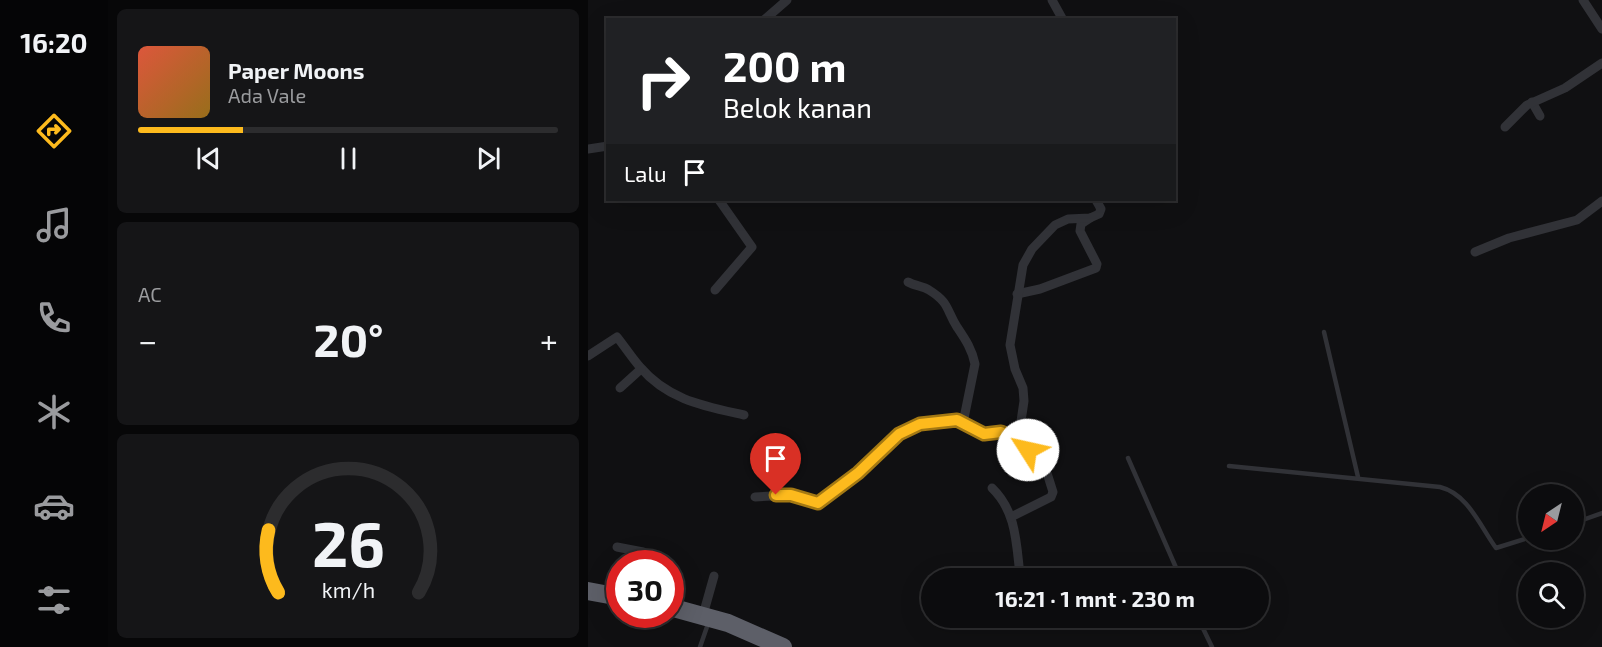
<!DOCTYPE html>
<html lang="id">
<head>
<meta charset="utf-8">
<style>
  :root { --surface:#0c0c0e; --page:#151517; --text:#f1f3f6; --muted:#9a9b9e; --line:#2c2c2e; --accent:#fdba1d }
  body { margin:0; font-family:"Exo 2",sans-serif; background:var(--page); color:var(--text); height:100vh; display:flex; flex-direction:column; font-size:22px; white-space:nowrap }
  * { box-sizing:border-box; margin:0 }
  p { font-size:20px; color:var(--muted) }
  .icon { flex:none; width:33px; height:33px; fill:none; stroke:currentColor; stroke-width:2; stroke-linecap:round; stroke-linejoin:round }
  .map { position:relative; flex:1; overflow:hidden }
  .side { display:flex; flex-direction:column; gap:9px; padding:9px; background:#070708; width:480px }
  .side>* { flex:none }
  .hud { position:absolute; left:18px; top:18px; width:570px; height:183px; border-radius:0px; box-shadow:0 6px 24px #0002,0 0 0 2px var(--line); background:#202124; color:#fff; overflow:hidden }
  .needle { width:39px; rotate:215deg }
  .tools { position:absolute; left:930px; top:484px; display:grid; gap:12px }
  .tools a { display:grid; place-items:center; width:66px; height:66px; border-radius:50%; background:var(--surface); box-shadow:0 6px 24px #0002,0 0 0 2px var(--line); font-size:30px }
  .speed { position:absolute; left:18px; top:550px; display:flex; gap:12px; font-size:30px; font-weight:700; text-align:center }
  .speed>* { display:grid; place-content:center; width:78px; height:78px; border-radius:50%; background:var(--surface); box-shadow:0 6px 24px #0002,0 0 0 2px var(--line); line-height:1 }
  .speed .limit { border:9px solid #d22; background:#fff; color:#111 }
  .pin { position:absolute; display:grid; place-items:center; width:51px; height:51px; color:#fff; margin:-62px -26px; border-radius:50% 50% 50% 0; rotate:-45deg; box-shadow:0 0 6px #0007 }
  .pin .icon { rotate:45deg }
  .me { position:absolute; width:66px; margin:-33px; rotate:305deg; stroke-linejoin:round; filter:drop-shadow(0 0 4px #0008) }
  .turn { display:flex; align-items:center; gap:21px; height:126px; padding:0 18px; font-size:27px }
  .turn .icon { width:78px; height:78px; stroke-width:2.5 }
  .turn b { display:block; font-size:42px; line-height:51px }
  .then { display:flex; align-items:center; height:57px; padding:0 18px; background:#0003; gap:12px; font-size:22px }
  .big { font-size:45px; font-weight:700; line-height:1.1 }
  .side .card { flex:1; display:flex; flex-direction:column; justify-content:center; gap:9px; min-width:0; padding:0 21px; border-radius:9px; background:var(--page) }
  .side .dial { align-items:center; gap:0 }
  .dial svg { height:156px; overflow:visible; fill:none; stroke:var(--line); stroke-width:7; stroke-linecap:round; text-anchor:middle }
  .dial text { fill:var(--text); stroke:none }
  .song { display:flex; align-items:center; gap:18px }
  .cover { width:72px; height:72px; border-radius:9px; background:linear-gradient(135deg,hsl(10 70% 55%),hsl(40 70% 35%)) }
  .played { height:6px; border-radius:3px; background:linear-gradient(90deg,var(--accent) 25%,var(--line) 25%) }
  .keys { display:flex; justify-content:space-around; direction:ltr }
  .heat { display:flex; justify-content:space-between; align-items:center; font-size:33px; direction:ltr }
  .trip { position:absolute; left:333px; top:568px; width:348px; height:60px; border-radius:30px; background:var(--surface); box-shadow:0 6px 24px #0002,0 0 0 2px var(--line); font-weight:700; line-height:60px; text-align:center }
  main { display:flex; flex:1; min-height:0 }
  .dock { display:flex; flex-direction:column; width:108px; justify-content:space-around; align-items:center; background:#050506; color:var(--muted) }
  .dock .icon { width:42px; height:42px }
  .dock .current { color:var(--accent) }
  .dock b { font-size:27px; color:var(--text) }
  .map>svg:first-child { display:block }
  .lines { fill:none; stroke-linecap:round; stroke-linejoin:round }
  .lane { stroke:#313237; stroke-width:4.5 }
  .street { stroke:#313237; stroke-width:9 }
  .highway { stroke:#5d5f68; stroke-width:18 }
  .route-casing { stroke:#a47913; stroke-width:15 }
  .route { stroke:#fdba1d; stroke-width:10 }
</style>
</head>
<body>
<main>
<nav class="dock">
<b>16:20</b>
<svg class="icon current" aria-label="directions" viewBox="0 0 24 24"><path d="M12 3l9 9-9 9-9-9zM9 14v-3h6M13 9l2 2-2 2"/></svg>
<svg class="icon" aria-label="music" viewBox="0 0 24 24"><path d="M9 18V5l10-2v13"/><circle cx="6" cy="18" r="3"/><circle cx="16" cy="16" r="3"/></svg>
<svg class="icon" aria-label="phone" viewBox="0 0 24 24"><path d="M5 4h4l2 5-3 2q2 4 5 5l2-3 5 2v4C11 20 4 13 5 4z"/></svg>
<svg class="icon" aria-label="climate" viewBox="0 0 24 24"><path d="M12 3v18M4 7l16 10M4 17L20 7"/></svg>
<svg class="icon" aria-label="car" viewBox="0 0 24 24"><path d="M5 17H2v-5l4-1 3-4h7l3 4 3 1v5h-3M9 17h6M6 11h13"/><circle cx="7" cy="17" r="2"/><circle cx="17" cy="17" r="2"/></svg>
<svg class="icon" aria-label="filters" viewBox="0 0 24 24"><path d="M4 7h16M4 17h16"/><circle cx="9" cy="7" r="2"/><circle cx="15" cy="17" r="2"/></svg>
</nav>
<section class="side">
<div class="card">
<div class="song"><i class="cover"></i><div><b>Paper Moons</b><p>Ada Vale</p></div></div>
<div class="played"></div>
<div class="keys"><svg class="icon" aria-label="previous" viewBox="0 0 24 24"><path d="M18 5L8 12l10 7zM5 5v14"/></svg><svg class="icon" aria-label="pause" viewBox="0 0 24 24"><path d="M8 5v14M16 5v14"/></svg><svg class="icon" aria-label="next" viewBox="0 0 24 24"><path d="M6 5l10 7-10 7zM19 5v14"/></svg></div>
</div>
<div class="card"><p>AC</p>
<div class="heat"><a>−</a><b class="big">20°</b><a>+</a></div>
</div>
<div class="card dial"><svg viewBox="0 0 100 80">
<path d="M14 69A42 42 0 1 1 86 69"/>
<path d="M14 69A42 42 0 0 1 9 37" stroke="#fdba1d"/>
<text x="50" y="56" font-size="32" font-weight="700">26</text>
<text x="50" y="72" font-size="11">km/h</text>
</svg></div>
</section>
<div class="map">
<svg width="1014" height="647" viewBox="0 0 1014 647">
  <rect width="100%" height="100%" fill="#101012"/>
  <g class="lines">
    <g class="lane">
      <polyline points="736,332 770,477"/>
      <polyline points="540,458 593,579"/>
      <path d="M641,466L852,487C880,494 892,526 908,548L940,538"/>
      <polyline points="986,523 1014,513"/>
      <polyline points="610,618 624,647"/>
      <polyline points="112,647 121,621"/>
    </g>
    <g class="street">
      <polyline points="464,0 475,20"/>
      <polyline points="995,0 1014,29"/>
      <polyline points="176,20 199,0"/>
      <polyline points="944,102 952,116"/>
      <polyline points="917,127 939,105 977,88 1014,63"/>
      <polyline points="0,149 20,146"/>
      <polyline points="887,252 921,238 989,220 1014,201"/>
      <path d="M320,282C327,286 335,286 341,290C362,303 358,310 369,327C377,339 384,349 387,364L375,423"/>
      <polyline points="127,290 164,247 131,200"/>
      <polyline points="429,294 452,289 508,268 509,264 492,231 493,224 502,218"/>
      <path d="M0,356L29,337C37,347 44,358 52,367C80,400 116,406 156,415"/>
      <polyline points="32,388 53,369"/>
      <path d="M404,488C426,509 428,537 431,566"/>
      <polyline points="167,497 203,495 230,503 270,473 311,434 332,424 369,420 396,434 413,432 434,441"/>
      <polyline points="423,517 463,497 465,492 453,454 440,450 434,441 432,428 436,401 435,388 427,369 422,345 435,265 444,249 467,225 480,219 502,218 511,214 513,209 508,200"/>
      <polyline points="29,547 55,552 57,564"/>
      <polyline points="115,615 126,576"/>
    </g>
    <g class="highway">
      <polyline points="0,591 32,597"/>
      <polyline points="82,607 140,623 195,647"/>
    </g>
  </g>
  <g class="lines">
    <g class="route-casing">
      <polyline id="route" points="188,495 203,495 230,503 270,473 311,434 332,424 369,420 396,434 413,432 434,441 440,450"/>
    </g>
    <use href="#route" class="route"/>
  </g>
</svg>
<div class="tools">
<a><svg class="needle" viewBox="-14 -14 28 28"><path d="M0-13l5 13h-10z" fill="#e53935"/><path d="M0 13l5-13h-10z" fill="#9a9b9e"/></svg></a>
<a><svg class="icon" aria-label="search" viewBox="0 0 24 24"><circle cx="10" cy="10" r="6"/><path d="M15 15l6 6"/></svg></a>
</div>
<div class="speed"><div class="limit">30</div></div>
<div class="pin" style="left:188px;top:495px;background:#d93025"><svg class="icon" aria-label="arrive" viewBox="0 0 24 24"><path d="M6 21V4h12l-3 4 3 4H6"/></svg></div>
<svg class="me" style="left:440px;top:450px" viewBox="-20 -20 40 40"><circle r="19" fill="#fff"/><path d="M0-13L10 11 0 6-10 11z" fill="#fdba1d"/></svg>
<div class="trip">16:21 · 1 mnt · 230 m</div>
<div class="hud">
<div class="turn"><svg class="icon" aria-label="right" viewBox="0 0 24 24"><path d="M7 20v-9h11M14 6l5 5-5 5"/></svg><div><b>200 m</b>Belok kanan</div></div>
<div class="then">Lalu<svg class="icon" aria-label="arrive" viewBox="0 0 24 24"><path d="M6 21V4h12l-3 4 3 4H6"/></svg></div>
</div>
</div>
</main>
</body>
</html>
